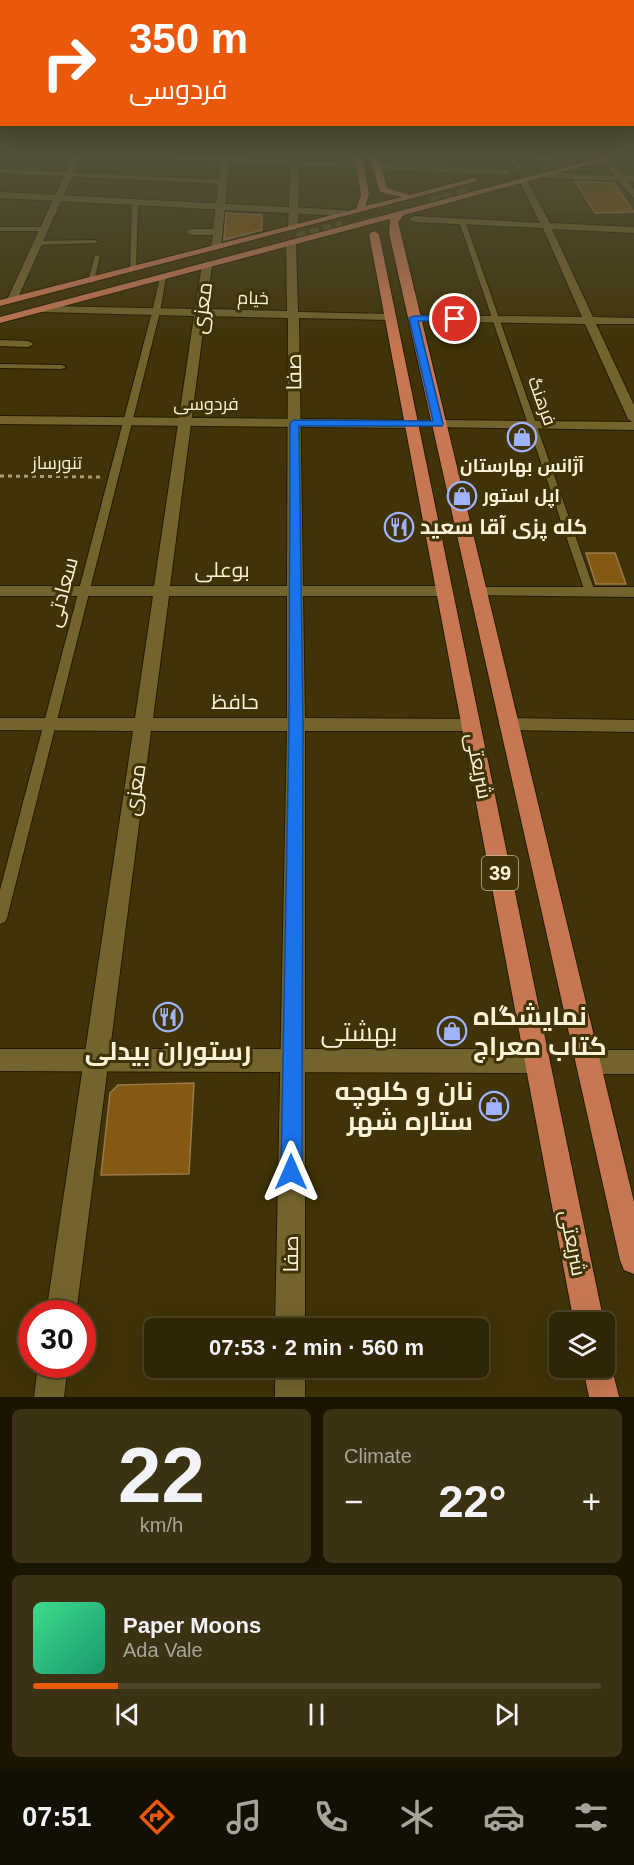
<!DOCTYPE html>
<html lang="en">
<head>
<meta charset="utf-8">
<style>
  :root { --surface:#2f2605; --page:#3b3213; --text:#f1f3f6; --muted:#a7a59a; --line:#4a4327; --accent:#ea580c }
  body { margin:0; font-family:Arial,Cairo,sans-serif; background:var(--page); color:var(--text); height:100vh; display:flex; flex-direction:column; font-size:22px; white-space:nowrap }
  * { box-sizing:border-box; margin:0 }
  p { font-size:20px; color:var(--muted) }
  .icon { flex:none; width:33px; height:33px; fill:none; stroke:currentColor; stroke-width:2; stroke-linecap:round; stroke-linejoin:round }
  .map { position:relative; height:1397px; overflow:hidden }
  .drawer { display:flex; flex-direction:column; gap:12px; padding:12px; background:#1a1503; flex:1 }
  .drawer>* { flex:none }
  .guide { position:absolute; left:0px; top:0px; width:634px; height:126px; box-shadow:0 6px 24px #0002,0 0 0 2px var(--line); background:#ea580c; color:#fff; overflow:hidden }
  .buttons { position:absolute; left:549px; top:1312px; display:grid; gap:12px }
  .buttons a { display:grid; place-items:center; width:66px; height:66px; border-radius:9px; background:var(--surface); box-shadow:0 6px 24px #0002,0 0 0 2px var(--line); font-size:30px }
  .speed { position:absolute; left:18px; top:1300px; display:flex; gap:12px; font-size:30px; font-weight:700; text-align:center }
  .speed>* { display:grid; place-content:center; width:78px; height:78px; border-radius:50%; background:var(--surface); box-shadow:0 6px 24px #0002,0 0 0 2px var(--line); line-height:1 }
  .speed .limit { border:9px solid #d22; background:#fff; color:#111 }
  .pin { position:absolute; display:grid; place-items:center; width:51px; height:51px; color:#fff; margin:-26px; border:3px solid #fff; border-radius:50%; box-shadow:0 2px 6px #0007 }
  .me { position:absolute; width:66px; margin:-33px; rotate:0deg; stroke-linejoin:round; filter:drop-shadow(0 0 4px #0008) }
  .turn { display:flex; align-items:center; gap:21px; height:126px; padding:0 30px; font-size:27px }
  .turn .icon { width:78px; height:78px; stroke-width:2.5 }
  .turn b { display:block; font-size:42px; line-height:51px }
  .big { font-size:45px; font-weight:600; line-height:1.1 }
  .drawer .widget { flex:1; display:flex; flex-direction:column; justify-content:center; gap:9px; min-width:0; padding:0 21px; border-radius:9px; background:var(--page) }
  .drawer .dial { align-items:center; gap:0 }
  .dial b { font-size:78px; line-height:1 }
  .song { display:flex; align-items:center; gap:18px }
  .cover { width:72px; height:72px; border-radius:9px; background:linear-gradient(135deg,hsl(150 70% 55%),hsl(160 70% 35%)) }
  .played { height:6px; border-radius:3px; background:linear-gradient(90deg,var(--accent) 15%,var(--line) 15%) }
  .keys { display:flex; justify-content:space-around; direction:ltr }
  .heat { display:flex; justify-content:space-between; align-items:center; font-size:33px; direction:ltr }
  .drawer .tiles { flex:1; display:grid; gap:12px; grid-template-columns:1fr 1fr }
  .widget:last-child { grid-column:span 2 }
  .trip { position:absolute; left:144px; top:1318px; width:345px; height:60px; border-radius:9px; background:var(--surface); box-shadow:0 6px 24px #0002,0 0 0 2px var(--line); font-weight:600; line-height:60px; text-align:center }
  .tab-bar { display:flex; height:96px; justify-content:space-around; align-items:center; background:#130f02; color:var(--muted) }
  .tab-bar .icon { width:42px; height:42px }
  .tab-bar .current { color:var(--accent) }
  .tab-bar b { font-size:27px; color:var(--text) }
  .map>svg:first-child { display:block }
  .built { fill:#473a04 }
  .building { fill:#845911; stroke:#9b794a; stroke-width:1.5 }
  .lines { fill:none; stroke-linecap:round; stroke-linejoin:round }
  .primary-tunnel { stroke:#5b5026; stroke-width:9; stroke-dasharray:9 4.5; stroke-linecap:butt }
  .lane-casing { stroke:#231b00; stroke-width:2 }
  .street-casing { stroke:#231b00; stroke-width:2 }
  .secondary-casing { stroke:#231b00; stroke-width:2 }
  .primary-casing { stroke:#231b00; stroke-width:2 }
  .path-far1 { stroke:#a69c79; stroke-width:2; stroke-dasharray:2 2; stroke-linecap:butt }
  .path { stroke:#a69c79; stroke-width:3; stroke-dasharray:4 4; stroke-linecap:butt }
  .lane { fill:#73642d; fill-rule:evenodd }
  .street { fill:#73642d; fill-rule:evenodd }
  .secondary { fill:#73642d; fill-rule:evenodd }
  .primary { fill:#c77852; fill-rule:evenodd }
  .path-bridge { stroke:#a69c79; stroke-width:2; stroke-dasharray:2 2; stroke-linecap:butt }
  .route { fill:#1a73e8; stroke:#114b97; stroke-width:1.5 }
  .labels { text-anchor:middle; stroke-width:6; stroke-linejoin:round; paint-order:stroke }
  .far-street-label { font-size:18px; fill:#fbf3d7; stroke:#3f3307 }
  .far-poi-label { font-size:18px; font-weight:bold; fill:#fbf3d7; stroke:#3f3307 }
  .shield { fill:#3f3307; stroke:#c3b999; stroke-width:1.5 }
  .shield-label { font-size:20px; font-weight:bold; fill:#fbf3d7 }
  .street-label { font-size:21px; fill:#fbf3d7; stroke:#3f3307 }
  .poi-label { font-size:21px; font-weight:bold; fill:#fbf3d7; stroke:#3f3307; text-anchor:start }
  .near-poi-label { font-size:26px; font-weight:bold; fill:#fbf3d7; stroke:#3f3307; text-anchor:start }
  .near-street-label { font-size:26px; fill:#fbf3d7; stroke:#3f3307 }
</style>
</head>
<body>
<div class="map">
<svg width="634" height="1397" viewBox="0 0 634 1397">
  <rect width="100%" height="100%" fill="#3f3307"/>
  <polygon class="built" points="563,179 616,181 634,205 634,212 548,213 535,186"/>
  <g class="building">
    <polygon points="575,181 614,183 634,212 595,213"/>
    <polygon points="226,213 262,215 262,230 224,240"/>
    <polygon points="586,553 615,553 626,584 596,584"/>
    <polygon points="194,1083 189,1174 101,1175 110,1093 118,1085"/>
  </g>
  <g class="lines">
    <g class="primary-tunnel">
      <polyline points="431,201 467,192"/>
      <polyline points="297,237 343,225"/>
    </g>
    <g class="lane-casing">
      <g id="lane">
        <polygon points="0,169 223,180 226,182 223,184 0,173"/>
        <polygon points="135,200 138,202 136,269 133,271 130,269 132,202"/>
        <polygon points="462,219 465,221 595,592 594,594 590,595 585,592 459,221"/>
        <polygon points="0,227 43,227 46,229 43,231 0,231"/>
        <polygon points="95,240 98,242 97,243 36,245 33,243 36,241"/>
        <polygon points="95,255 100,256 94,281 91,283 88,281"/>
        <polygon points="163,275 166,277 160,312 7,918 5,922 0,924 0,890 152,312 160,277"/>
        <polygon points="0,364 62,365 66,367 62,369 0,368"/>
      </g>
    </g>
    <g class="street-casing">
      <g id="street">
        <polygon points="74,154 82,154 17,300 16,302 8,302 7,300"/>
        <polygon points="104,154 222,157 222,154 230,154 230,157 291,160 291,154 299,154 299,161 360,164 364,166 360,168 299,166 298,227 293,230 288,227 291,165 229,162 221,247 216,250 211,247 213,235 191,235 186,232 191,229 213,229 221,162 108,156"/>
        <polygon points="508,154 516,154 523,171 517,171"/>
        <polygon points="603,156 609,156 624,176 634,176 634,182 628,181 634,189 634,198 619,181 545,178 541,175 545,172 615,176 602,158"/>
        <polygon points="376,165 507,169 511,172 507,175 373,169 372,167"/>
        <polygon points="523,177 527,180 550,223 634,227 634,233 552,229 593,317 634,318 634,324 596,324 634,405 634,423 628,419 585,324 414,321 408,318 414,315 582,317 543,228 414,222 409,219 414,216 540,223 519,180"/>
        <path d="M291,240L296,243L298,312L390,314L396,317L390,320L299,318L303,586H444L452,591L444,596H303L305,718L471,719L478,720L480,725L478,730L471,731H305V1329H275L287,731H151L76,1314H46L133,731L0,730V718H135L153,596H0V586H154L194,316L42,312L37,309L42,306L195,309L202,265L207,262L212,265L206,309L287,311L286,243ZM205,316L288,318L287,586H170ZM169,596H287V718H153Z"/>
        <polygon points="0,340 28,341 34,344 28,347 0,346"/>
        <polygon points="477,587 634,587 634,597 471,595 469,592"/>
        <polygon points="508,718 634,720 634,732 508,730 501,729 499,724 501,719"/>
        <polygon points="38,1365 68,1365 64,1397 34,1397"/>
        <rect x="275" y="1368" width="30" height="29"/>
      </g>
    </g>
    <g class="secondary-casing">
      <g id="secondary">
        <polygon points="0,192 344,210 349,213 344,216 0,198"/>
        <polygon points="0,416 411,420 417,424 411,428 0,424"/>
        <polygon points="438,420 634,422 634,430 433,427 432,424"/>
        <polygon points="0,1049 538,1049 547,1053 550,1061 547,1069 538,1073 0,1071"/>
        <polygon points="588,1050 634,1050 634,1074 588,1074 579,1070 576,1062 579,1054"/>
      </g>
    </g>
    <g class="primary-casing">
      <g id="primary">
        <polygon points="354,154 362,154 369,195 365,206 402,197 380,192 369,154 377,154 387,188 409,195 474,178 478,181 0,306 0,300 356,209 361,195"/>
        <polygon points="615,154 627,154 404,215 398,222 634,1202 634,1274 624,1270 620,1260 389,233 390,219 0,323 0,317"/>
        <polygon points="374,231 379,234 604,1323 574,1323 369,234"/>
        <polygon points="604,1356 609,1357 619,1397 589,1397 583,1368 604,1368"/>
      </g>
    </g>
    <g class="path-far1">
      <polygon points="538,157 541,158 533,159"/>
      <polyline points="541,158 550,161"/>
    </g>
    <polyline class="path" points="0,476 100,477"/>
    <use href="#lane" class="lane"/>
    <use href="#street" class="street"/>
    <use href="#secondary" class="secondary"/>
    <use href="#primary" class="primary"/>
    <polyline class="path-bridge" points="541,158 570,162 581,170"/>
  </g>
  <linearGradient id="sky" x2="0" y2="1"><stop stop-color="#231c04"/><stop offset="0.44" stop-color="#52503c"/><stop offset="1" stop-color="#52503c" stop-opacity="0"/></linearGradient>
  <rect width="634" height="349" fill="url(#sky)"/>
  <polygon class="route" points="414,316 455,316 459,319 455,321 418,321 443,424 442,426 299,426 303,725 302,1172 299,1179 291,1182 284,1179 281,1172 289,725 290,423 294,420 433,421 409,318"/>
  <defs>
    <g id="shop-ring" transform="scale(1.5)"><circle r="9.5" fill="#3f3307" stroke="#a1b2fd" stroke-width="1.5"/><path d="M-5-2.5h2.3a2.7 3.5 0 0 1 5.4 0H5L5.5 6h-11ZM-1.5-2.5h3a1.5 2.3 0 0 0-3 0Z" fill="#a1b2fd"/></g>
    <g id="restaurant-ring" transform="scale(1.5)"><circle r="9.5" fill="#3f3307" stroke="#a1b2fd" stroke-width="1.5"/><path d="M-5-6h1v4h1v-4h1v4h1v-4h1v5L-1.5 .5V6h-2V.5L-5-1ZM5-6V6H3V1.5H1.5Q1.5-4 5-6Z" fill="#a1b2fd"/></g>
  </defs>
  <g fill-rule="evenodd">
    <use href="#shop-ring" x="522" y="437"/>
    <use href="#shop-ring" x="462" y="496"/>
    <use href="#restaurant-ring" x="399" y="527"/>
    <use href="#restaurant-ring" x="168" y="1017"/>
    <use href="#shop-ring" x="452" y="1031"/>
    <use href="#shop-ring" x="494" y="1106"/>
  </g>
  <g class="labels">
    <g class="far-street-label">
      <text transform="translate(253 298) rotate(1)" y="6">خیام</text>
      <text transform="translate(542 401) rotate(70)" y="6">فرهنگ</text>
      <text x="206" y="410">فردوسی</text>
      <text x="57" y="469">تنورساز</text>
    </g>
    <g class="far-poi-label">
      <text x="522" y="472">آژانس بهارستان</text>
      <text x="483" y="502" text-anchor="start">اپل استور</text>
    </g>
    <rect class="shield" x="482" y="856" width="36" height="34" rx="4.5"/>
    <g class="shield-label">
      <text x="500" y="880">39</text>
    </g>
    <g class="street-label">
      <text transform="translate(202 308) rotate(-83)" y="7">معزی</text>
      <text transform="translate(294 372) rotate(-91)" y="7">صفا</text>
      <text x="222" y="577">بوعلی</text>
      <text transform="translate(62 592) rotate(-75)" y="7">سعادتی</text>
      <text x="235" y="709">حافظ</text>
      <text transform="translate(479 766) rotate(79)" y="7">شریعتی</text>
      <text transform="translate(135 790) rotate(-82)" y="7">معزی</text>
      <text transform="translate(573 1243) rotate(79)" y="7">شریعتی</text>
      <text transform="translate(291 1254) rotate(-90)" y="7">صفا</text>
    </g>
    <g class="poi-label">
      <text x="420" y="534">کله پزی آقا سعید</text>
    </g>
    <g class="near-poi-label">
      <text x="473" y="1025">نمایشگاه<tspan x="473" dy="30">کتاب معراج</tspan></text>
      <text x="168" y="1060" text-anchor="middle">رستوران بیدلی</text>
      <text x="473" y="1100" text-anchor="end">نان و کلوچه<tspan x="473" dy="30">ستاره شهر</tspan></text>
    </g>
    <g class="near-street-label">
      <text x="359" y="1041">بهشتی</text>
    </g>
  </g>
</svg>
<div class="buttons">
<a><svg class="icon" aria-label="layers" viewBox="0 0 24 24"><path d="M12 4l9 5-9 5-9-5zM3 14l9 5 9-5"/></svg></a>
</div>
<div class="speed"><div class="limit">30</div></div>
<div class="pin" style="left:455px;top:319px;background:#d93025"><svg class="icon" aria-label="arrive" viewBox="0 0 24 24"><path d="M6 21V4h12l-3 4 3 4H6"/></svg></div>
<svg class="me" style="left:291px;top:1172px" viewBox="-20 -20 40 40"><path d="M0-17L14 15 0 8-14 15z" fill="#1a73e8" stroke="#fff" stroke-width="4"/></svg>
<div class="trip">07:53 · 2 min · 560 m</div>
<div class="guide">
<div class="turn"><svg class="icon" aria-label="right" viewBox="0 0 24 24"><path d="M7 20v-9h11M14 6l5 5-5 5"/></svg><div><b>350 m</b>فردوسی</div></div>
</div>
</div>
<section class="drawer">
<div class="tiles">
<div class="widget dial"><b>22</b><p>km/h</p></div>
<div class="widget"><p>Climate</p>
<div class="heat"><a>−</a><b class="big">22°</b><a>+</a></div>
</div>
<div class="widget">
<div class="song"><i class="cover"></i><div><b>Paper Moons</b><p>Ada Vale</p></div></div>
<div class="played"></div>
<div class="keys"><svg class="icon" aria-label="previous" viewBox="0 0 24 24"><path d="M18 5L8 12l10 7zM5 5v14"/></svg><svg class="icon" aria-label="pause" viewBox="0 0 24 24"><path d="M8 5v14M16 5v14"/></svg><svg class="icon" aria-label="next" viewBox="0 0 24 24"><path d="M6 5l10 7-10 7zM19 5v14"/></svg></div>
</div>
</div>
</section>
<nav class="tab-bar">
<b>07:51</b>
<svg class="icon current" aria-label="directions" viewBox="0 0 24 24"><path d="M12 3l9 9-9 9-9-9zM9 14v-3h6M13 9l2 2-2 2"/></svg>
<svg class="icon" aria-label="music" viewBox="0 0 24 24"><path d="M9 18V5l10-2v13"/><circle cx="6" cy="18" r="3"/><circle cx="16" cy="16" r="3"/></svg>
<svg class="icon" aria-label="phone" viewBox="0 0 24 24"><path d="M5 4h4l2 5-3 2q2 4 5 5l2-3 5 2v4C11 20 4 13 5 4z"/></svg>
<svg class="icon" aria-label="climate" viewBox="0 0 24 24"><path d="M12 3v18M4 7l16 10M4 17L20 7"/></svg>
<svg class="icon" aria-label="car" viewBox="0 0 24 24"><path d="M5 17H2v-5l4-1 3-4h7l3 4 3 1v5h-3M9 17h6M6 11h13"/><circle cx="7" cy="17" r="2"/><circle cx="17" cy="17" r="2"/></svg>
<svg class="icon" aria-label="filters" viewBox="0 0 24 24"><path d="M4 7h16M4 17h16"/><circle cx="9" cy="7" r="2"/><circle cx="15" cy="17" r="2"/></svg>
</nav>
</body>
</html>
